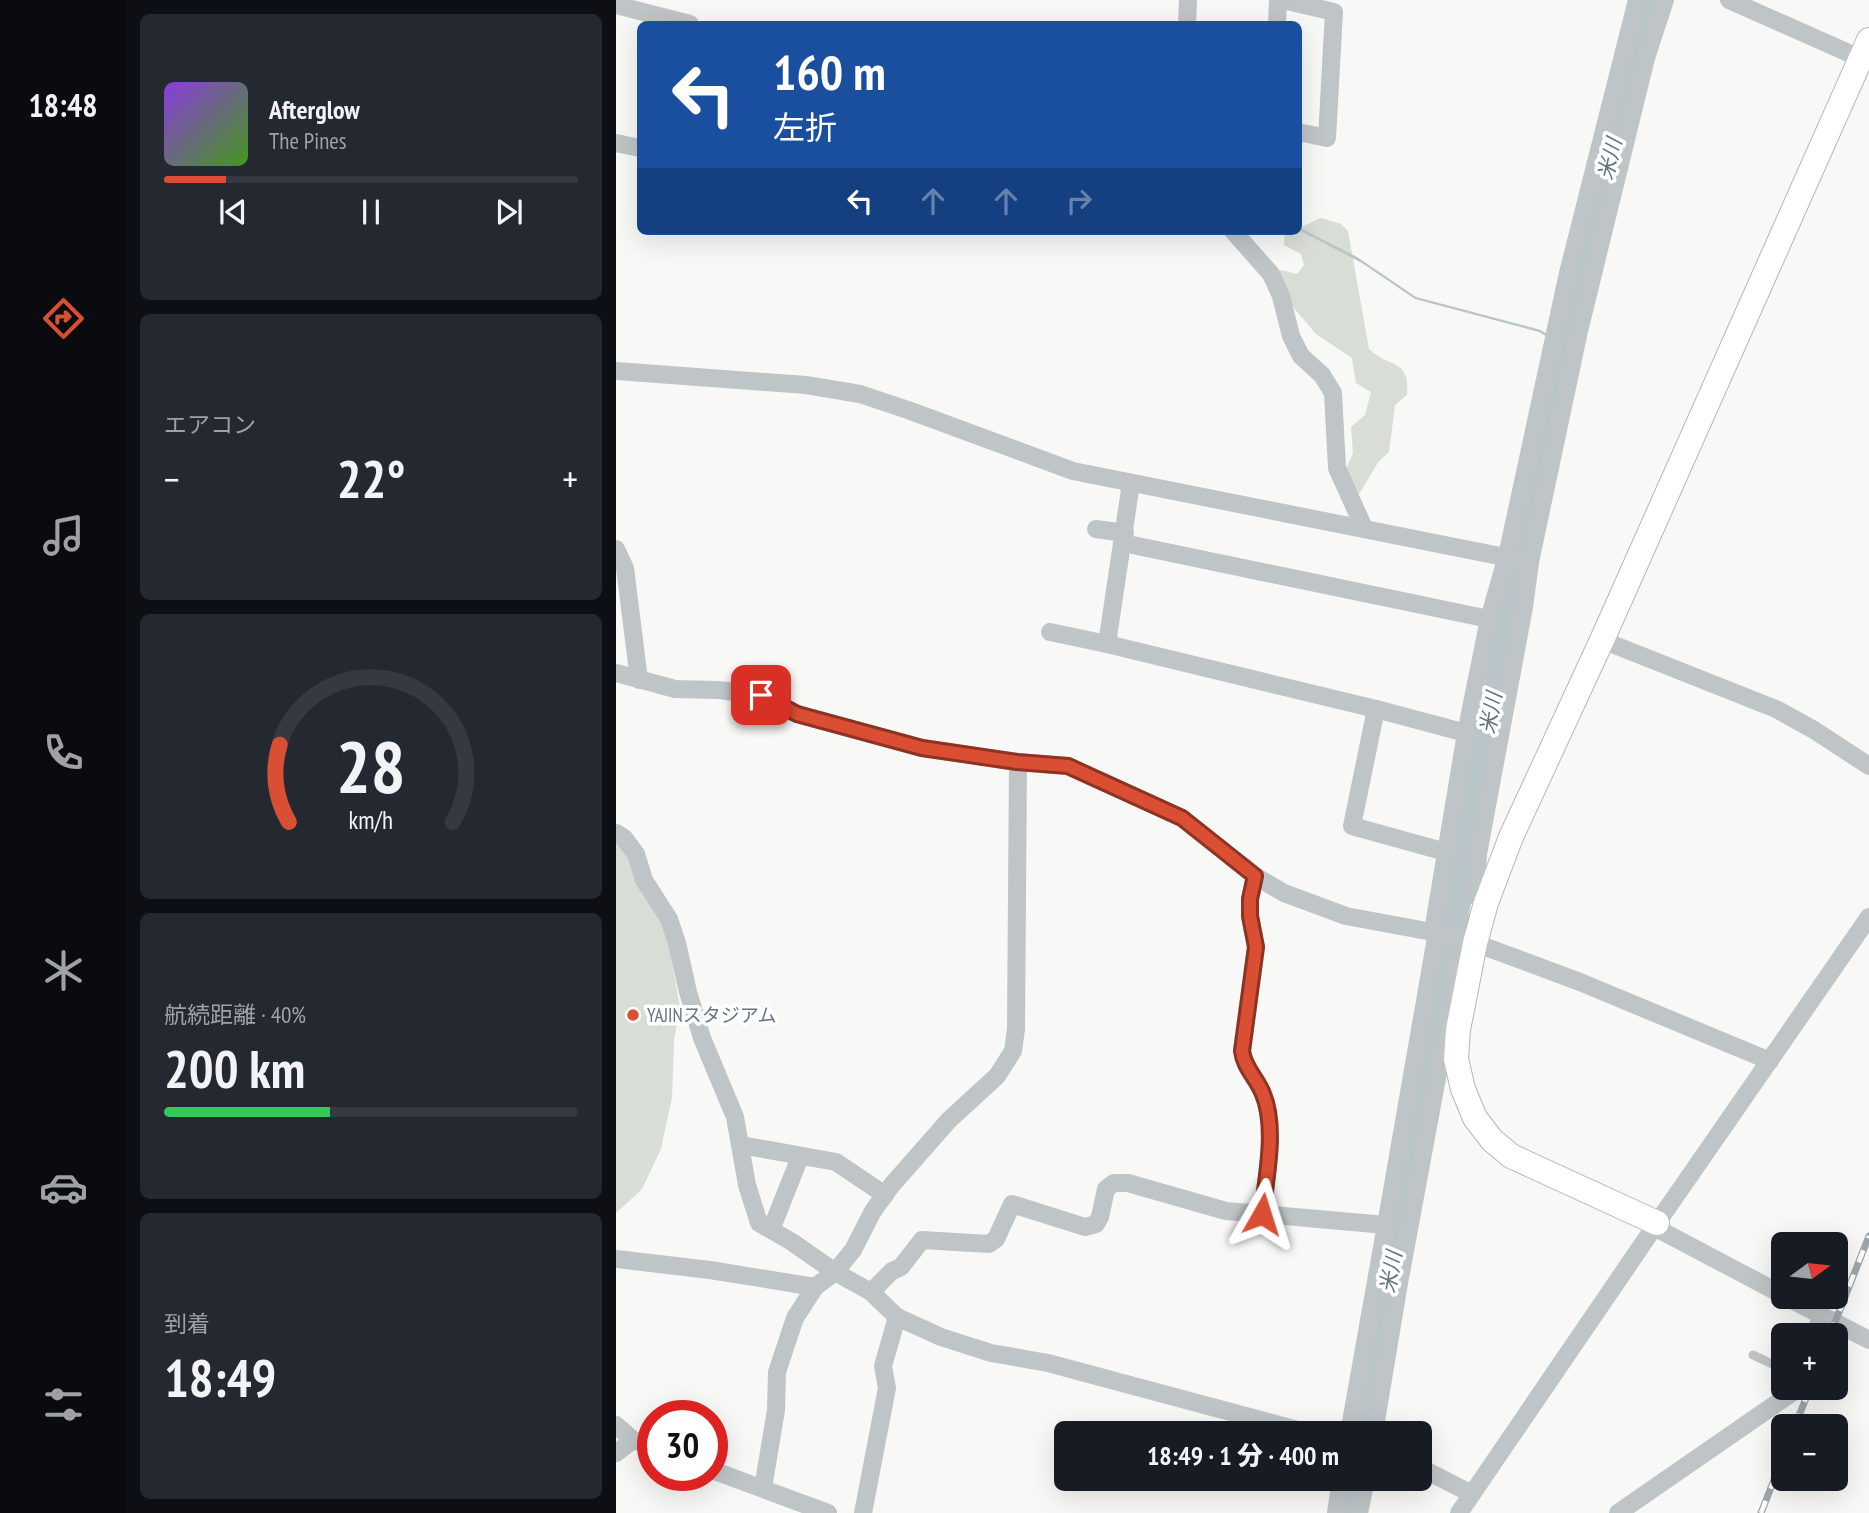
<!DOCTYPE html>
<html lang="ja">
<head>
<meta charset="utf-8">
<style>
  :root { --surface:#171b24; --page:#242831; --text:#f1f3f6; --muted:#9ea1a6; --line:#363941; --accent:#da4f34 }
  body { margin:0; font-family:"PT Sans Narrow","Noto Sans JP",sans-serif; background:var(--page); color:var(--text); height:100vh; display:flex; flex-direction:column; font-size:26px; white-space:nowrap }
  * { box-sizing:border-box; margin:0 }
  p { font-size:23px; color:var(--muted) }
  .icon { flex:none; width:38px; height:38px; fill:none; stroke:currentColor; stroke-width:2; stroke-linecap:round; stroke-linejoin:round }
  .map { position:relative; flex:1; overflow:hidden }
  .sheet { display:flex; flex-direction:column; gap:14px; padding:14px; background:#0d0f14; width:490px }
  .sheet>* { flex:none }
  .top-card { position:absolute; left:21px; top:21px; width:665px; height:214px; border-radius:10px; box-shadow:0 7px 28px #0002; background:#1a4fa0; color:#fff; overflow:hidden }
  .needle { width:46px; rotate:75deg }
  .buttons { position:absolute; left:1155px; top:1232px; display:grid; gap:14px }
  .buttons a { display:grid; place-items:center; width:77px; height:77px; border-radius:10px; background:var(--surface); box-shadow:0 7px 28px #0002; font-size:35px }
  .speed { position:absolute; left:21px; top:1400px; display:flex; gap:14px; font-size:35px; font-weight:700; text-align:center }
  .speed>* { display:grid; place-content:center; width:91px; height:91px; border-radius:50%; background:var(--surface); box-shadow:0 7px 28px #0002; line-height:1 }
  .speed .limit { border:10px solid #d22; background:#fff; color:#111 }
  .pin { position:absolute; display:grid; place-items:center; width:60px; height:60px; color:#fff; margin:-30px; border-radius:14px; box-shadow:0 4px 10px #0006 }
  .me { position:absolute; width:77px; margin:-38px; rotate:6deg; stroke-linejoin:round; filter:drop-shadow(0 0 5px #0008) }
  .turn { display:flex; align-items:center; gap:24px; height:147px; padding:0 21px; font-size:32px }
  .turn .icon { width:91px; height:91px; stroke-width:2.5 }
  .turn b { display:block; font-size:49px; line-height:60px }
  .lanes { display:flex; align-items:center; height:66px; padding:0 21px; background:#0003; justify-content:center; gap:35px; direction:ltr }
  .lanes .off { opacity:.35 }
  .big { font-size:52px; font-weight:800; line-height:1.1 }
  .sheet .tile { flex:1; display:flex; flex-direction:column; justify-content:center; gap:10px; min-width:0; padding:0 24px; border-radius:10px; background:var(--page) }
  .sheet .dial { align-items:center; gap:0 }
  .dial svg { height:182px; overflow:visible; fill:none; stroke:var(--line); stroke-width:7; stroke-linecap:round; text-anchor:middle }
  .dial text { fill:var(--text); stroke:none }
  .song { display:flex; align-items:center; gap:21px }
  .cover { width:84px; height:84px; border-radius:10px; background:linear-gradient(135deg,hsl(270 70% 55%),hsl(100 70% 35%)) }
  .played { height:7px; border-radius:4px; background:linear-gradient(90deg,var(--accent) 15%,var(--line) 15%) }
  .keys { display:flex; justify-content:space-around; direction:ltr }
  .heat { display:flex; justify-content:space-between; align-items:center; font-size:38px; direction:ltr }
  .charge { height:10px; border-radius:5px; background:linear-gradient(90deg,#34c759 40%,var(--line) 0) }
  .trip { position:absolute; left:438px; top:1421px; width:378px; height:70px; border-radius:10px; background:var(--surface); box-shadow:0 7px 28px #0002; font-weight:800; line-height:70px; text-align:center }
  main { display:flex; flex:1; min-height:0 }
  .menu { display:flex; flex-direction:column; width:126px; justify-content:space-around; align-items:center; background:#090b0e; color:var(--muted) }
  .menu .icon { width:49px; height:49px }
  .menu .active { color:var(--accent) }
  .menu b { font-size:32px; color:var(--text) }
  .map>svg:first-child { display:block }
  .green { fill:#d8ddd5 }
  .water { fill:#b9c5c9 }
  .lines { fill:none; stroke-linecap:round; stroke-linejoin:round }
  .river { stroke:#b9c5c9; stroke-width:26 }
  .secondary-casing { stroke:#b2b8bc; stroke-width:26 }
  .lane { stroke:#bfc4c7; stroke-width:9 }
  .street { stroke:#bfc4c7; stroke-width:18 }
  .secondary { stroke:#fff; stroke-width:24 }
  .rail-casing { stroke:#9fa7ac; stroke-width:7 }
  .rail { stroke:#fff; stroke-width:4.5; stroke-dasharray:13; stroke-linecap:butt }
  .route-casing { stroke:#8e3322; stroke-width:18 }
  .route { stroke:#da4f34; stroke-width:12 }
  .poi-dot { fill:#da4f34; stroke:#fff; stroke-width:2.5 }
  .labels { text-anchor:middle; stroke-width:7; stroke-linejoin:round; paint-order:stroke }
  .poi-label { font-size:19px; fill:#65767f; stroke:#fff; text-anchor:start }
  .water-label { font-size:21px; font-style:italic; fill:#607479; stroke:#fff }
</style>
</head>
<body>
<main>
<nav class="menu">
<b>18:48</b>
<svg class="icon active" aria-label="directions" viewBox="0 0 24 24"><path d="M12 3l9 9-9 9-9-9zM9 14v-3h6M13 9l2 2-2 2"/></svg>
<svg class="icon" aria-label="music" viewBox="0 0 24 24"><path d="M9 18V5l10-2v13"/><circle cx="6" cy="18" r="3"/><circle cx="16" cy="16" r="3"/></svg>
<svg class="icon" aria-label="phone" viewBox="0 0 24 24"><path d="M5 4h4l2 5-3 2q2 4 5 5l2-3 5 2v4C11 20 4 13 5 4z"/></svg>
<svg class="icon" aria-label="climate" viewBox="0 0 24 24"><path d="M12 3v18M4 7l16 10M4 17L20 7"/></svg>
<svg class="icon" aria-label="car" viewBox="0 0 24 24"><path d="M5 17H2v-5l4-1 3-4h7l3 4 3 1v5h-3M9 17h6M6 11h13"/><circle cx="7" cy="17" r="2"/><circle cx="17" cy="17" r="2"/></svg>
<svg class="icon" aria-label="filters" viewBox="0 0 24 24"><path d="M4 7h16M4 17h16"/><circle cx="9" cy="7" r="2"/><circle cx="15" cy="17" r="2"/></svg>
</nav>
<section class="sheet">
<div class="tile">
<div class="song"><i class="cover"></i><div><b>Afterglow</b><p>The Pines</p></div></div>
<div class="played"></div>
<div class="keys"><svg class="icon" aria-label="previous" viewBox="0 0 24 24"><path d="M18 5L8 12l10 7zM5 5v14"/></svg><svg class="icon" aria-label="pause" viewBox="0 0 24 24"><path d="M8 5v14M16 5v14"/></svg><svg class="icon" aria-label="next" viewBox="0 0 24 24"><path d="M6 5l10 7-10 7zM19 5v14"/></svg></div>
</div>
<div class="tile"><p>エアコン</p>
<div class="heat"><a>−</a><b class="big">22°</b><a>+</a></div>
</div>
<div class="tile dial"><svg viewBox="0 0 100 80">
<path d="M14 69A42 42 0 1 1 86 69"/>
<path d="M14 69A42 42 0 0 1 10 35" stroke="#da4f34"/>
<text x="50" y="56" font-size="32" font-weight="700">28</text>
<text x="50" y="72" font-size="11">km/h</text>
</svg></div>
<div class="tile"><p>航続距離 · 40%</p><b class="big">200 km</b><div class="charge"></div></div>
<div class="tile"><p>到着</p><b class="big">18:49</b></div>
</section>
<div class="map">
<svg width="1253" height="1513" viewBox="0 0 1253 1513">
  <rect width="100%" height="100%" fill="#f8f8f6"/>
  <g class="green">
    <path d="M705,218L725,224L732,231L753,349C774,369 794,358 791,395L779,405L773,452L763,461L743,494L730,469L737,453L735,427L749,415L755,392L740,383L736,358L700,334L671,300L662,274L665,270L681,274L688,265L685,254L668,245L669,231H682L683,228Z"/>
    <polygon points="0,842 14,857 22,887 47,923 54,950 64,1007 58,1041 56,1097 45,1149 26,1189 0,1213"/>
  </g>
  <polygon class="water" points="686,229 741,257 800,297 925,330 934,336 933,338 923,332 799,299 746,263 683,230"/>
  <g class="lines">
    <g class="river">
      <polyline points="746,1433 773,1268 805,1114 894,604 932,435 956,308 993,172 1034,0"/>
      <polyline points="732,1513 738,1479"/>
    </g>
    <g class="secondary-casing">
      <polyline id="secondary" points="1041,1223 895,1156 876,1140 859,1118 847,1089 840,1059 842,1030 859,943 870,903 895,837 986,640 1253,40"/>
    </g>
    <polyline class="lane" points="1137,1355 1167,1369"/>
    <g class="street">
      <polyline points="667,0 718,12 711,138 682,132"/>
      <polyline points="1113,0 1253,62"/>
      <polyline points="0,5 74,24"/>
      <polyline points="571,24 572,0"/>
      <polyline points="661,24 662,0"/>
      <polyline points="0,143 24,148"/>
      <polyline points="617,231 655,274 665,296 675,336 685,356 706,375 717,393 721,468 748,528"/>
      <polyline points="0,371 190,385 244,394 292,410 457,471 914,562"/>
      <polyline points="515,483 491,644 760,709"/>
      <polyline points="480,529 509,533"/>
      <polyline points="507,543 873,619"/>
      <polyline points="0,549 9,568 23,680"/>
      <polyline points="434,632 491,644"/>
      <polyline points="986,640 1160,709 1198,730 1253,766"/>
      <polyline points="0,673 59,689 102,690 145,695 181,714 306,748 402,762 452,766 566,818 639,876 668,893 730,916 843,937 964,982 1154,1061"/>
      <polyline points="0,833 8,838 20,854 28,880 53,919 61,943 72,992 86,1038 119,1117 131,1185 143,1223 176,1242 219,1272 255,1292 281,1317 325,1337 375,1353 432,1363 693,1433"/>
      <polyline points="830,852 736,826 760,709 850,733"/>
      <polyline points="870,903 860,896 862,854 908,607 914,562 963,331 1030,58 1049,0"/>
      <polyline points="817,931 850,733 873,619 891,556 952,273 1021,0"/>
      <polyline points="125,1145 220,1162 269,1195"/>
      <polyline points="646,1214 770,1225 733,1433"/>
      <polyline points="770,1225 821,932"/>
      <polyline points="1038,1227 1167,1295"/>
      <polyline points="155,1230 184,1157"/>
      <polyline points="0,1259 94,1270 199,1287"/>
      <path d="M255,1292L276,1271L285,1267L306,1240L373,1244L380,1239L396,1204L469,1227L480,1224L484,1217L490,1189L498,1183H512L610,1211L646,1214C650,1179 661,1127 647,1094C640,1078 628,1068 626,1050L640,947L634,916V899L639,876"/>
      <polyline points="1170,1297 1253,1340"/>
      <polyline points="1199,1335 1205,1315"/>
      <polyline points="0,1425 17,1440 37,1447"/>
      <polyline points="758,1433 783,1283 847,938"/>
      <polyline points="0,1453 17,1440"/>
      <polyline points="803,1467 856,1494"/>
      <polyline points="96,1470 212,1513"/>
      <polyline points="147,1488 160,1410 161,1372 179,1318 199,1287 219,1272 237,1250 257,1211 275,1186 333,1120 381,1076 397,1051 400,1029 402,762"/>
      <polyline points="247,1513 271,1388 267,1366 281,1317"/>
      <polyline points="720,1513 725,1479"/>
      <polyline points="743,1513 750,1479"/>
      <polyline points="843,1513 1041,1223 1253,917"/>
      <polyline points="1002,1513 1177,1392 1179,1388"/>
    </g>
    <use href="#secondary" class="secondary"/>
    <g class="rail-casing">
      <g id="rail">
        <polyline points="1214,1335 1253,1236"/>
        <polyline points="1179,1426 1194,1388"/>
        <polyline points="1145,1513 1167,1457"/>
      </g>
    </g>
    <use href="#rail" class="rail"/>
  </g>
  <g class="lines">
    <g class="route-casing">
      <path id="route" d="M145,695L181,714L306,748L401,762L452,766L566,818L639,876L634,899V916L640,947L626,1051C628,1068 641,1078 647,1094C661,1127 650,1179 646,1214"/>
    </g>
    <use href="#route" class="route"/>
  </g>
  <circle class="poi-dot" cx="17" cy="1015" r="7"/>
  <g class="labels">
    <g class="poi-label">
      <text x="31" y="1022">YAJINスタジアム</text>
    </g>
    <g class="water-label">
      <text transform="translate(994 159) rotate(-76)" y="7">米川</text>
      <text transform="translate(875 713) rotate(-80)" y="7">米川</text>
      <text transform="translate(775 1272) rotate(-80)" y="7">米川</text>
    </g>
  </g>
</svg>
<div class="buttons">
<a><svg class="needle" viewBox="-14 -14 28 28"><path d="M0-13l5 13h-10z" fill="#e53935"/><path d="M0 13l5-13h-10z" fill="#9ea1a6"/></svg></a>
<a>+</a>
<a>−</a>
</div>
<div class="speed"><div class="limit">30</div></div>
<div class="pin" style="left:145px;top:695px;background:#d93025"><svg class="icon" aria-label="arrive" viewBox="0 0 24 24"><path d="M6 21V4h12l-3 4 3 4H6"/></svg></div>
<svg class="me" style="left:646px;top:1214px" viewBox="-20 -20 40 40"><path d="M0-17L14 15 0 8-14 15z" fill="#da4f34" stroke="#fff" stroke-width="4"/></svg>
<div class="trip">18:49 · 1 分 · 400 m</div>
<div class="top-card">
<div class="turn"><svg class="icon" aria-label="left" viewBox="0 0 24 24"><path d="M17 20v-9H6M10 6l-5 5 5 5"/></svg><div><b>160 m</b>左折</div></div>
<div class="lanes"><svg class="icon" aria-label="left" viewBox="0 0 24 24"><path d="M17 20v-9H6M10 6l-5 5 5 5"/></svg><svg class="icon off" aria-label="ahead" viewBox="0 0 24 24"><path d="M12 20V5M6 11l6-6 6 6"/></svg><svg class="icon off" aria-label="ahead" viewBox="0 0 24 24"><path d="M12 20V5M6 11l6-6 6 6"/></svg><svg class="icon off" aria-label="right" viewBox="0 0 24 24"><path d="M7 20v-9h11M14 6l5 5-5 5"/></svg></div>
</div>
</div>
</main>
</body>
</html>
